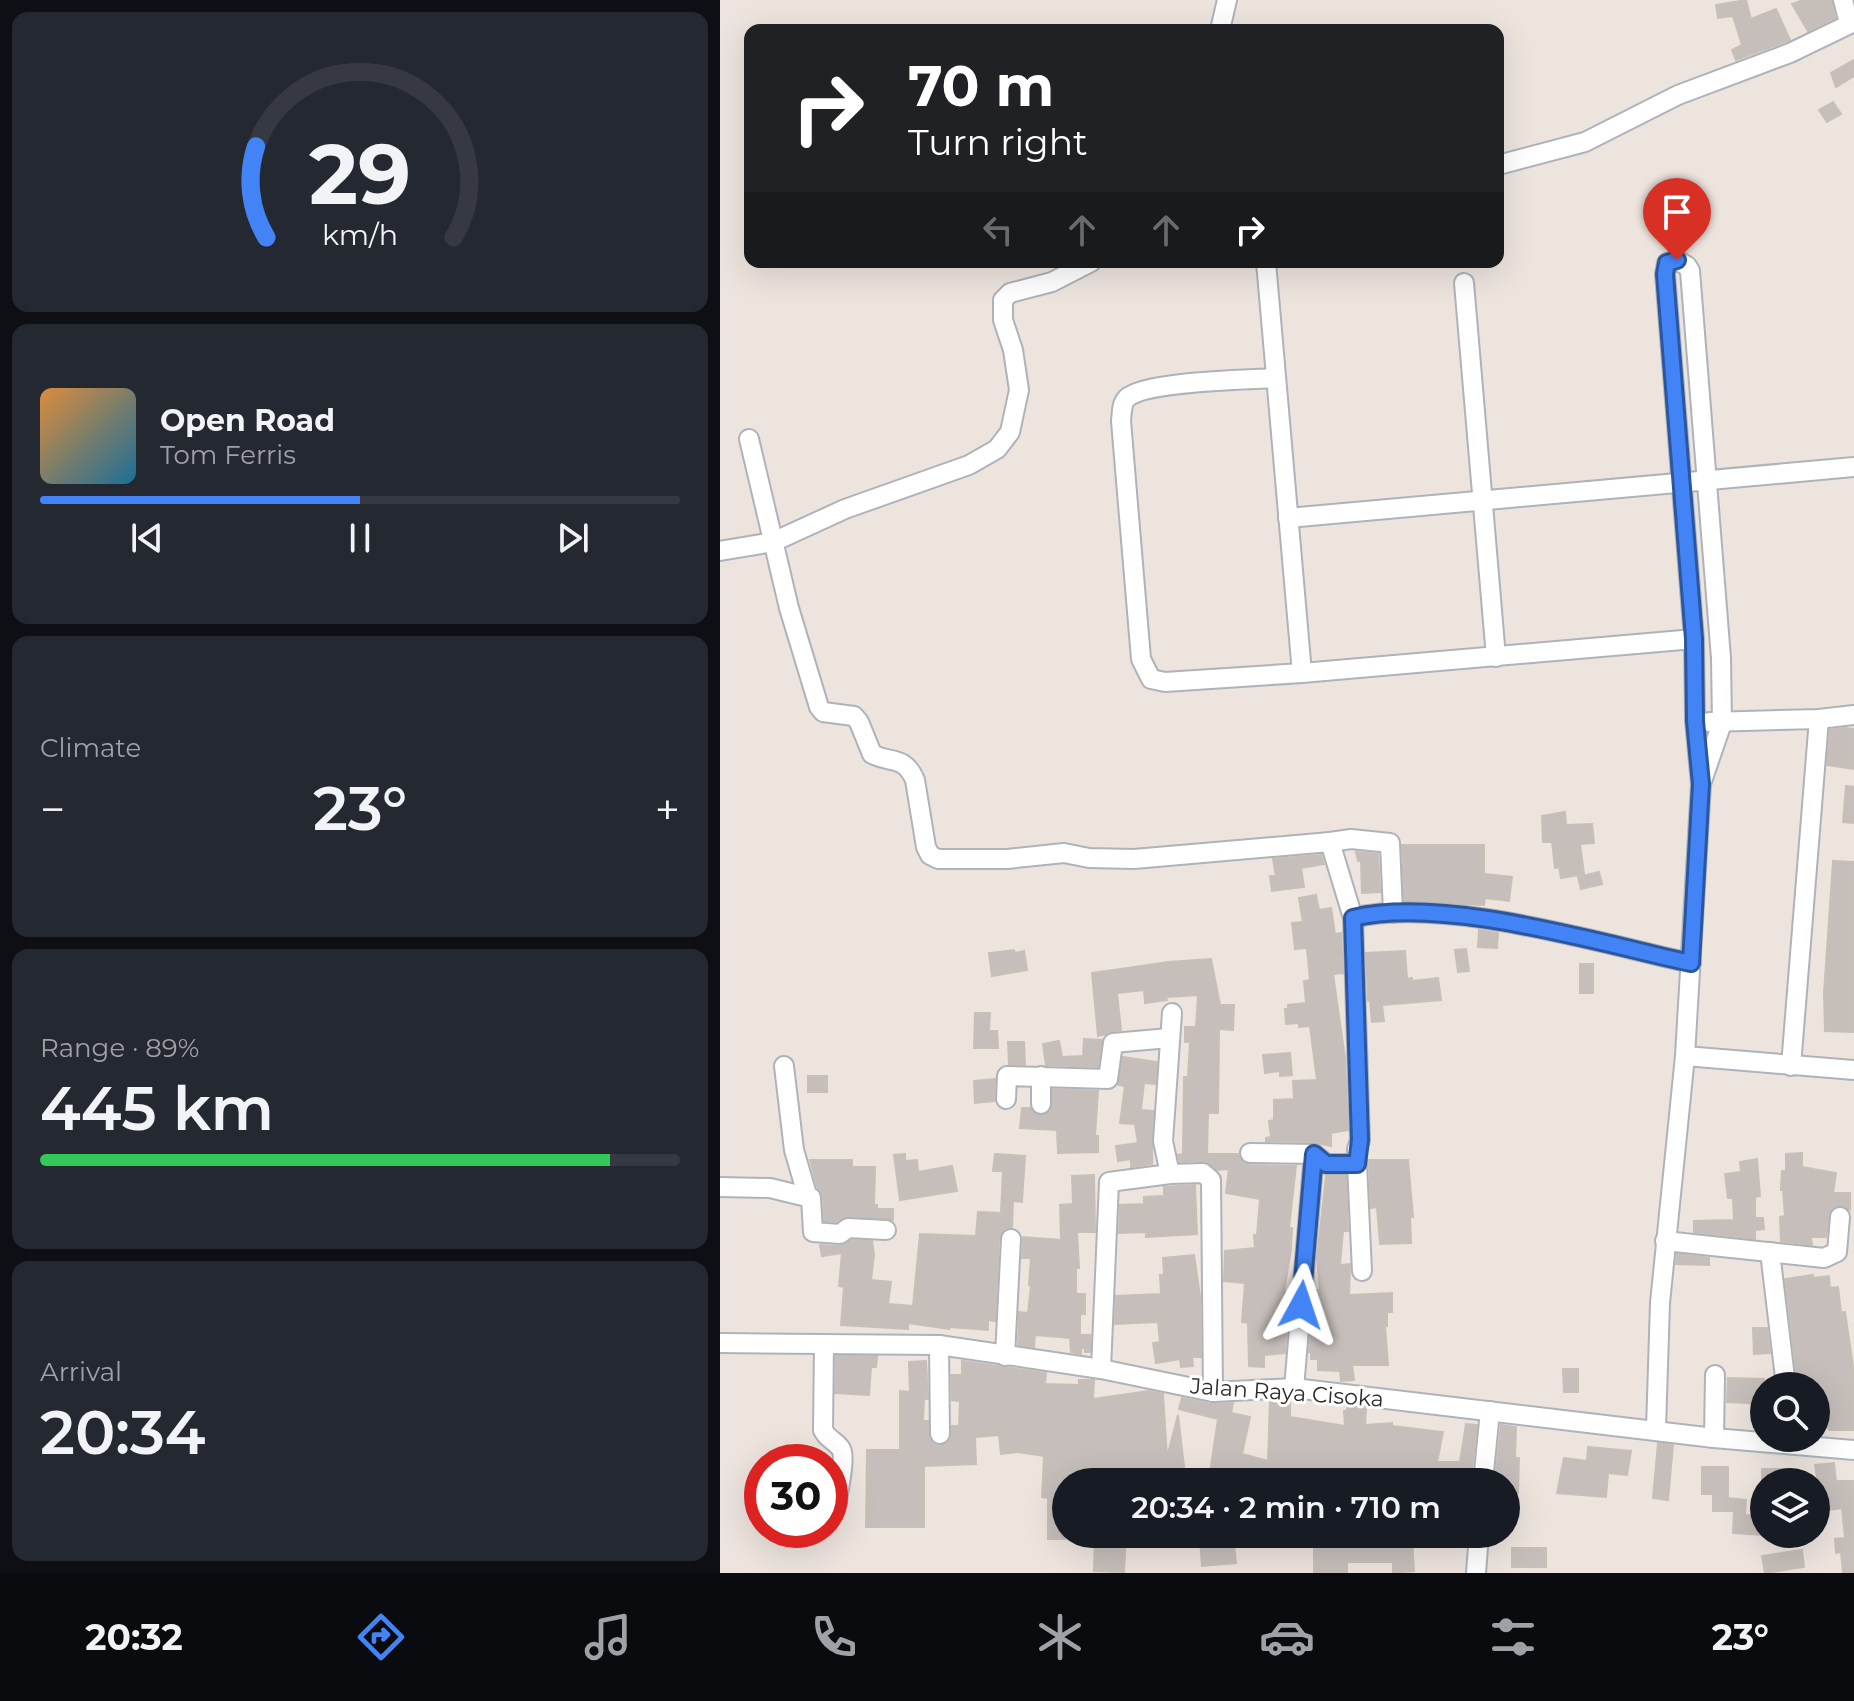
<!DOCTYPE html>
<html lang="en">
<head>
<meta charset="utf-8">
<style>
  :root { --surface:#171b24; --page:#242831; --text:#f1f3f6; --muted:#9ea1a6; --line:#363941; --accent:#4284f6 }
  body { margin:0; font-family:Montserrat,sans-serif; background:var(--page); color:var(--text); height:100vh; display:flex; flex-direction:column; font-size:30px; white-space:nowrap }
  * { box-sizing:border-box; margin:0 }
  p { font-size:26px; color:var(--muted) }
  .icon { flex:none; width:44px; height:44px; fill:none; stroke:currentColor; stroke-width:2; stroke-linecap:round; stroke-linejoin:round }
  .map { position:relative; flex:1; overflow:hidden }
  .drawer { display:flex; flex-direction:column; gap:12px; padding:12px; background:#0d0f14; width:720px }
  .drawer>* { flex:none }
  .banner { position:absolute; left:24px; top:24px; width:760px; height:244px; border-radius:16px; box-shadow:0 8px 32px #0002; background:#202124; color:#fff; overflow:hidden }
  .fabs { position:absolute; left:1030px; top:1372px; display:grid; gap:16px }
  .fabs a { display:grid; place-items:center; width:80px; height:80px; border-radius:50%; background:var(--surface); box-shadow:0 8px 32px #0002; font-size:40px }
  .speed { position:absolute; left:24px; top:1444px; display:flex; gap:16px; font-size:40px; font-weight:700; text-align:center }
  .speed>* { display:grid; place-content:center; width:104px; height:104px; border-radius:50%; background:var(--surface); box-shadow:0 8px 32px #0002; line-height:1 }
  .speed .limit { border:12px solid #d22; background:#fff; color:#111 }
  .pin { position:absolute; display:grid; place-items:center; width:68px; height:68px; color:#fff; margin:-82px -34px; border-radius:50% 50% 50% 0; rotate:-45deg; box-shadow:0 0 8px #0007 }
  .pin .icon { rotate:45deg }
  .me { position:absolute; width:88px; margin:-44px; rotate:5deg; stroke-linejoin:round; filter:drop-shadow(0 0 6px #0008) }
  .turn { display:flex; align-items:center; gap:28px; height:168px; padding:0 32px; font-size:36px }
  .turn .icon { width:104px; height:104px; stroke-width:2.5 }
  .turn b { display:block; font-size:56px; line-height:68px }
  .lanes { display:flex; align-items:center; height:76px; padding:0 32px; background:#0003; justify-content:center; gap:40px; direction:ltr }
  .lanes .off { opacity:.35 }
  .big { font-size:60px; font-weight:600; line-height:1.1 }
  .drawer .widget { flex:1; display:flex; flex-direction:column; justify-content:center; gap:12px; min-width:0; padding:0 28px; border-radius:16px; background:var(--page) }
  .drawer .dial { align-items:center; gap:0 }
  .dial svg { height:208px; overflow:visible; fill:none; stroke:var(--line); stroke-width:7; stroke-linecap:round; text-anchor:middle }
  .dial text { fill:var(--text); stroke:none }
  .song { display:flex; align-items:center; gap:24px }
  .cover { width:96px; height:96px; border-radius:12px; background:linear-gradient(135deg,hsl(30 70% 55%),hsl(200 70% 35%)) }
  .played { height:8px; border-radius:4px; background:linear-gradient(90deg,var(--accent) 50%,var(--line) 50%) }
  .keys { display:flex; justify-content:space-around; direction:ltr }
  .heat { display:flex; justify-content:space-between; align-items:center; font-size:44px; direction:ltr }
  .charge { height:12px; border-radius:6px; background:linear-gradient(90deg,#34c759 89%,var(--line) 0) }
  .trip { position:absolute; left:332px; top:1468px; width:468px; height:80px; border-radius:40px; background:var(--surface); box-shadow:0 8px 32px #0002; font-weight:600; line-height:80px; text-align:center }
  .tab-bar { display:flex; height:128px; justify-content:space-around; align-items:center; background:#090b0e; color:var(--muted) }
  .tab-bar .icon { width:56px; height:56px }
  .tab-bar .on { color:var(--accent) }
  .tab-bar b { font-size:36px; color:var(--text) }
  main { display:flex; flex:1; min-height:0 }
  .map>svg:first-child { display:block }
  .building { fill:#c5beba; stroke:#c8bfb7; stroke-width:2 }
  .lines { fill:none; stroke-linecap:round; stroke-linejoin:round }
  .minor-casing { stroke:#aeb3bb; stroke-width:22 }
  .minor { stroke:#fff; stroke-width:18 }
  .route-casing { stroke:#2b56a0; stroke-width:20 }
  .route { stroke:#4284f6; stroke-width:14 }
  .labels { text-anchor:middle; stroke-width:6; stroke-linejoin:round; paint-order:stroke }
  .street-label { font-size:22px; fill:#2b2b2b; stroke:#fff }
</style>
</head>
<body>
<main>
<section class="drawer">
<div class="widget dial"><svg viewBox="0 0 100 80">
<path d="M14 69A42 42 0 1 1 86 69"/>
<path d="M14 69A42 42 0 0 1 10 34" stroke="#4284f6"/>
<text x="50" y="56" font-size="32" font-weight="700">29</text>
<text x="50" y="72" font-size="11">km/h</text>
</svg></div>
<div class="widget">
<div class="song"><i class="cover"></i><div><b>Open Road</b><p>Tom Ferris</p></div></div>
<div class="played"></div>
<div class="keys"><svg class="icon" aria-label="previous" viewBox="0 0 24 24"><path d="M18 5L8 12l10 7zM5 5v14"/></svg><svg class="icon" aria-label="pause" viewBox="0 0 24 24"><path d="M8 5v14M16 5v14"/></svg><svg class="icon" aria-label="next" viewBox="0 0 24 24"><path d="M6 5l10 7-10 7zM19 5v14"/></svg></div>
</div>
<div class="widget"><p>Climate</p>
<div class="heat"><a>−</a><b class="big">23°</b><a>+</a></div>
</div>
<div class="widget"><p>Range · 89%</p><b class="big">445 km</b><div class="charge"></div></div>
<div class="widget"><p>Arrival</p><b class="big">20:34</b></div>
</section>
<div class="map">
<svg width="1134" height="1573" viewBox="0 0 1134 1573">
  <rect width="100%" height="100%" fill="#ede4de"/>
  <g class="building">
    <polygon points="1026,0 1031,19 1056,9 1070,40 1016,60 1012,50 1022,45 1013,16 998,18 996,5"/>
    <polygon points="1083,0 1111,0 1115,18 1088,31 1072,4"/>
    <polygon points="1134,60 1134,76 1116,87 1111,73"/>
    <polygon points="1113,102 1121,114 1107,122 1099,110"/>
    <polygon points="1125,728 1134,729 1134,769 1107,765 1110,730"/>
    <polygon points="1126,786 1134,787 1134,823 1123,822"/>
    <polygon points="845,812 846,825 872,824 874,843 860,844 864,874 841,878 839,867 835,868 832,842 823,842 822,816"/>
    <polygon points="682,845 764,845 764,874 792,877 789,901 765,898 764,905 684,901"/>
    <polygon points="636,852 658,854 660,892 642,893 641,861 638,861"/>
    <polygon points="601,855 604,864 581,868 584,887 552,891 550,876 556,876 553,859"/>
    <polygon points="1113,861 1134,862 1134,1032 1105,1031 1104,994"/>
    <polygon points="879,872 882,884 861,889 858,877"/>
    <polygon points="596,895 599,910 611,908 615,934 621,933 623,973 613,974 625,1058 628,1130 611,1133 611,1146 594,1142 546,1141 546,1138 551,1137 549,1121 554,1120 554,1100 574,1099 573,1081 597,1080 590,1026 579,1027 579,1023 566,1024 565,1009 568,1009 568,1005 586,1003 584,981 590,980 587,948 575,949 572,923 583,922 579,898"/>
    <polygon points="759,930 778,933 777,948 758,947"/>
    <polygon points="746,949 749,971 738,972 735,950"/>
    <polygon points="294,950 295,953 304,951 307,970 272,976 269,953"/>
    <polygon points="685,951 687,979 692,978 692,981 718,978 721,1000 662,1005 664,1021 652,1022 650,1001 648,1000 646,953"/>
    <polygon points="491,959 500,1005 514,1005 513,1030 499,1029 498,1113 488,1113 487,1154 518,1154 523,1163 530,1165 576,1166 569,1228 572,1228 571,1250 564,1292 570,1292 565,1353 544,1355 544,1367 529,1366 528,1323 522,1322 525,1283 504,1281 505,1251 535,1248 534,1235 537,1235 540,1199 506,1193 509,1169 497,1170 483,1161 460,1162 458,1155 463,1154 464,1077 468,1077 470,1042 465,1042 465,1027 476,1027 478,995 446,997 447,1000 425,1003 424,990 397,993 401,1030 378,1036 372,973 449,962"/>
    <rect x="860" y="964" width="13" height="29"/>
    <polygon points="255,1013 270,1013 269,1031 277,1031 278,1048 254,1048"/>
    <polygon points="364,1039 382,1040 378,1067 326,1065 323,1044 339,1041 342,1057 363,1056"/>
    <polygon points="288,1042 304,1042 305,1065 289,1064"/>
    <polygon points="570,1053 572,1075 560,1076 560,1071 545,1073 543,1055"/>
    <polygon points="403,1057 437,1062 435,1084 424,1083 421,1110 433,1111 432,1164 411,1167 411,1159 398,1161 396,1146 418,1143 415,1124 400,1123 405,1086 398,1085"/>
    <rect x="88" y="1076" width="19" height="16"/>
    <polygon points="275,1079 274,1101 255,1103 254,1081"/>
    <polygon points="333,1089 378,1091 375,1136 378,1136 378,1152 338,1153 337,1130 300,1128 302,1108 310,1108 320,1116 331,1111"/>
    <polygon points="1082,1153 1082,1167 1116,1173 1113,1193 1130,1193 1130,1210 1120,1205 1111,1210 1106,1237 1091,1237 1092,1245 1061,1241 1060,1217 1065,1216 1063,1190 1061,1190 1062,1171 1066,1171 1066,1154"/>
    <polygon points="185,1154 185,1161 197,1160 198,1172 232,1166 237,1191 180,1200 174,1155"/>
    <polygon points="275,1154 305,1156 302,1202 293,1201 292,1227 285,1229 279,1238 275,1321 268,1320 268,1330 230,1327 229,1329 188,1323 188,1329 121,1325 124,1287 119,1286 122,1253 102,1256 100,1245 119,1246 132,1240 152,1241 154,1255 151,1280 171,1282 168,1304 193,1306 200,1234 256,1236 258,1212 281,1213 283,1171 273,1171"/>
    <polygon points="1037,1159 1040,1196 1035,1197 1035,1218 1043,1218 1044,1229 1035,1230 1035,1239 974,1232 974,1221 1014,1220 1013,1198 1008,1198 1005,1174 1021,1172 1020,1162"/>
    <polygon points="90,1160 132,1160 132,1167 155,1167 154,1205 157,1205 157,1209 173,1209 173,1220 129,1216 116,1222 104,1221 103,1196 98,1189"/>
    <polygon points="649,1160 688,1160 693,1217 690,1217 691,1243 660,1244 657,1207 651,1208"/>
    <polygon points="374,1175 375,1232 357,1232 359,1268 356,1268 356,1294 365,1294 365,1314 360,1314 360,1335 370,1335 370,1352 365,1352 365,1348 361,1348 361,1354 351,1352 350,1338 315,1335 314,1347 298,1345 299,1312 308,1313 311,1286 309,1285 311,1258 302,1258 303,1237 341,1240 340,1205 353,1204 352,1176"/>
    <polygon points="606,1176 626,1176 628,1231 623,1231 620,1265 630,1264 629,1295 672,1293 672,1312 667,1312 667,1326 665,1326 668,1365 632,1365 634,1380 621,1381 620,1371 598,1370 598,1359 591,1359 591,1352 589,1352 593,1312 595,1313 594,1290 600,1290 597,1258"/>
    <polygon points="475,1185 477,1234 426,1237 426,1232 399,1233 400,1205 424,1204 424,1197 444,1196 444,1187"/>
    <polygon points="957,1254 989,1258 989,1265 956,1264"/>
    <polygon points="474,1255 480,1296 481,1357 472,1357 473,1366 461,1367 460,1359 436,1363 433,1343 440,1342 438,1322 395,1324 396,1296 441,1294 440,1275 444,1275 443,1258"/>
    <polygon points="1093,1275 1093,1278 1109,1276 1110,1288 1118,1287 1121,1313 1125,1312 1134,1373 1134,1430 1109,1430 1108,1425 1096,1427 1096,1386 1078,1386 1065,1279"/>
    <polygon points="1033,1328 1047,1328 1050,1353 1034,1354"/>
    <polygon points="116,1356 157,1356 156,1367 151,1367 149,1395 115,1393"/>
    <polygon points="206,1361 208,1399 204,1399 203,1421 208,1421 209,1439 215,1445 227,1444 231,1439 232,1426 239,1426 240,1401 232,1400 231,1375 242,1375 242,1361 326,1373 325,1384 359,1385 359,1380 374,1380 373,1399 429,1391 443,1394 447,1457 458,1415 465,1475 445,1477 445,1482 346,1482 346,1539 328,1539 328,1498 322,1497 324,1456 298,1452 281,1454 279,1435 255,1437 256,1464 204,1466 204,1527 146,1527 147,1450 180,1450 180,1391 190,1392 189,1362"/>
    <polygon points="843,1369 858,1369 858,1392 844,1392"/>
    <polygon points="1008,1378 1044,1379 1044,1404 1007,1402"/>
    <polygon points="462,1398 491,1404 513,1403 511,1413 530,1417 522,1454 548,1461 550,1401 570,1401 570,1417 625,1426 624,1411 627,1411 627,1406 646,1409 645,1425 672,1423 672,1426 723,1432 717,1462 740,1462 746,1424 757,1425 751,1477 730,1477 731,1482 700,1482 697,1470 687,1472 688,1482 637,1482 634,1470 614,1472 614,1482 537,1482 490,1473 498,1419 459,1409"/>
    <polygon points="781,1425 796,1427 795,1458 799,1458 798,1493 786,1493 786,1482 775,1482"/>
    <polygon points="938,1443 953,1445 948,1500 933,1498"/>
    <polygon points="868,1447 911,1451 907,1475 888,1473 886,1497 837,1493 844,1458 867,1461"/>
    <polygon points="1114,1463 1116,1481 1134,1481 1134,1573 1123,1573 1121,1552 1116,1553 1115,1539 1125,1538 1122,1508 1096,1512 1096,1497 1100,1496 1095,1465"/>
    <polygon points="982,1467 1008,1467 1008,1498 1026,1500 1025,1515 1044,1516 1044,1535 1013,1533 1014,1511 993,1511 993,1494 982,1494"/>
    <rect x="1042" y="1469" width="28" height="13"/>
    <polygon points="375,1534 406,1534 404,1572 374,1571"/>
    <polygon points="594,1534 622,1534 622,1538 692,1536 694,1571 673,1573 673,1562 627,1562 627,1573 594,1573"/>
    <polygon points="513,1535 516,1563 482,1566 480,1539"/>
    <rect x="792" y="1548" width="34" height="19"/>
    <polygon points="1082,1550 1084,1567 1045,1573 1042,1556"/>
  </g>
  <g class="lines">
    <g class="minor-casing">
      <g id="minor">
        <polyline points="1123,0 1129,23"/>
        <polyline points="500,30 507,0"/>
        <polyline points="778,165 865,142 958,95 1070,53 1134,22"/>
        <polyline points="546,262 582,673"/>
        <polyline points="744,283 776,657"/>
        <path d="M556,378C526,380 426,381 407,398C401,404 402,413 401,421L421,659L431,679L445,682L582,673L974,639"/>
        <path d="M29,439L69,608L99,707L103,712L134,716L139,722L152,754C172,764 184,755 195,780L206,847L210,855L218,859H287L344,853L369,858L414,859L610,842L633,918L640,1140L637,1149V1164H606L594,1154L574,1388"/>
        <polyline points="568,518 1134,467"/>
        <polyline points="0,551 53,542 125,509 249,465 277,449 290,432 299,390 293,350 283,320 283,300 290,293 332,282 371,262"/>
        <polyline points="989,722 1099,719 1134,715"/>
        <polyline points="610,842 631,839 670,843 673,913"/>
        <path d="M633,918C724,896 878,943 971,963"/>
        <polyline points="452,1013 443,1141 450,1174 483,1173 491,1180 493,1392"/>
        <polyline points="965,1056 1134,1070"/>
        <polyline points="64,1066 74,1150 88,1198"/>
        <polyline points="1071,1066 1099,719"/>
        <polyline points="321,1076 321,1104"/>
        <polyline points="286,1099 287,1076 388,1079 393,1043 449,1038"/>
        <polyline points="530,1153 594,1154"/>
        <polyline points="637,1164 642,1271"/>
        <polyline points="0,1187 50,1188 91,1198 93,1232 120,1234 128,1228 166,1230"/>
        <polyline points="945,1241 1104,1258 1117,1252 1120,1217"/>
        <polyline points="1050,1252 1066,1386"/>
        <polyline points="0,1343 219,1345 381,1369 493,1392 574,1388 994,1438 1134,1450"/>
        <path d="M104,1345L103,1430C107,1439 116,1441 121,1449C126,1458 118,1490 117,1502"/>
        <polyline points="219,1345 220,1434"/>
        <polyline points="285,1356 291,1239"/>
        <polyline points="381,1369 389,1182 450,1174"/>
        <polyline points="936,1429 940,1303 965,1056 981,784 975,721 974,639 945,274 947,263 957,260 967,266 970,271 1001,658 1002,723 981,784"/>
        <polyline points="994,1438 995,1375"/>
        <polyline points="763,1482 770,1411"/>
        <polyline points="756,1573 759,1534"/>
      </g>
    </g>
    <use href="#minor" class="minor"/>
  </g>
  <g class="lines">
    <g class="route-casing">
      <path id="route" d="M581,1305L594,1154L606,1164H637L640,1140L633,918C724,896 878,943 971,963L981,784L975,721L974,639L945,274L947,263L957,260"/>
    </g>
    <use href="#route" class="route"/>
  </g>
  <g class="labels">
    <g class="street-label">
      <text transform="translate(567 1392) rotate(4)" y="8">Jalan Raya Cisoka</text>
    </g>
  </g>
</svg>
<div class="fabs">
<a><svg class="icon" aria-label="search" viewBox="0 0 24 24"><circle cx="10" cy="10" r="6"/><path d="M15 15l6 6"/></svg></a>
<a><svg class="icon" aria-label="layers" viewBox="0 0 24 24"><path d="M12 4l9 5-9 5-9-5zM3 14l9 5 9-5"/></svg></a>
</div>
<div class="speed"><div class="limit">30</div></div>
<div class="pin" style="left:957px;top:260px;background:#d93025"><svg class="icon" aria-label="arrive" viewBox="0 0 24 24"><path d="M6 21V4h12l-3 4 3 4H6"/></svg></div>
<svg class="me" style="left:581px;top:1305px" viewBox="-20 -20 40 40"><path d="M0-17L14 15 0 8-14 15z" fill="#4284f6" stroke="#fff" stroke-width="4"/></svg>
<div class="trip">20:34 · 2 min · 710 m</div>
<div class="banner">
<div class="turn"><svg class="icon" aria-label="right" viewBox="0 0 24 24"><path d="M7 20v-9h11M14 6l5 5-5 5"/></svg><div><b>70 m</b>Turn right</div></div>
<div class="lanes"><svg class="icon off" aria-label="left" viewBox="0 0 24 24"><path d="M17 20v-9H6M10 6l-5 5 5 5"/></svg><svg class="icon off" aria-label="ahead" viewBox="0 0 24 24"><path d="M12 20V5M6 11l6-6 6 6"/></svg><svg class="icon off" aria-label="ahead" viewBox="0 0 24 24"><path d="M12 20V5M6 11l6-6 6 6"/></svg><svg class="icon" aria-label="right" viewBox="0 0 24 24"><path d="M7 20v-9h11M14 6l5 5-5 5"/></svg></div>
</div>
</div>
</main>
<nav class="tab-bar">
<b>20:32</b>
<svg class="icon on" aria-label="directions" viewBox="0 0 24 24"><path d="M12 3l9 9-9 9-9-9zM9 14v-3h6M13 9l2 2-2 2"/></svg>
<svg class="icon" aria-label="music" viewBox="0 0 24 24"><path d="M9 18V5l10-2v13"/><circle cx="6" cy="18" r="3"/><circle cx="16" cy="16" r="3"/></svg>
<svg class="icon" aria-label="phone" viewBox="0 0 24 24"><path d="M5 4h4l2 5-3 2q2 4 5 5l2-3 5 2v4C11 20 4 13 5 4z"/></svg>
<svg class="icon" aria-label="climate" viewBox="0 0 24 24"><path d="M12 3v18M4 7l16 10M4 17L20 7"/></svg>
<svg class="icon" aria-label="car" viewBox="0 0 24 24"><path d="M5 17H2v-5l4-1 3-4h7l3 4 3 1v5h-3M9 17h6M6 11h13"/><circle cx="7" cy="17" r="2"/><circle cx="17" cy="17" r="2"/></svg>
<svg class="icon" aria-label="filters" viewBox="0 0 24 24"><path d="M4 7h16M4 17h16"/><circle cx="9" cy="7" r="2"/><circle cx="15" cy="17" r="2"/></svg>
<b>23°</b>
</nav>
</body>
</html>
